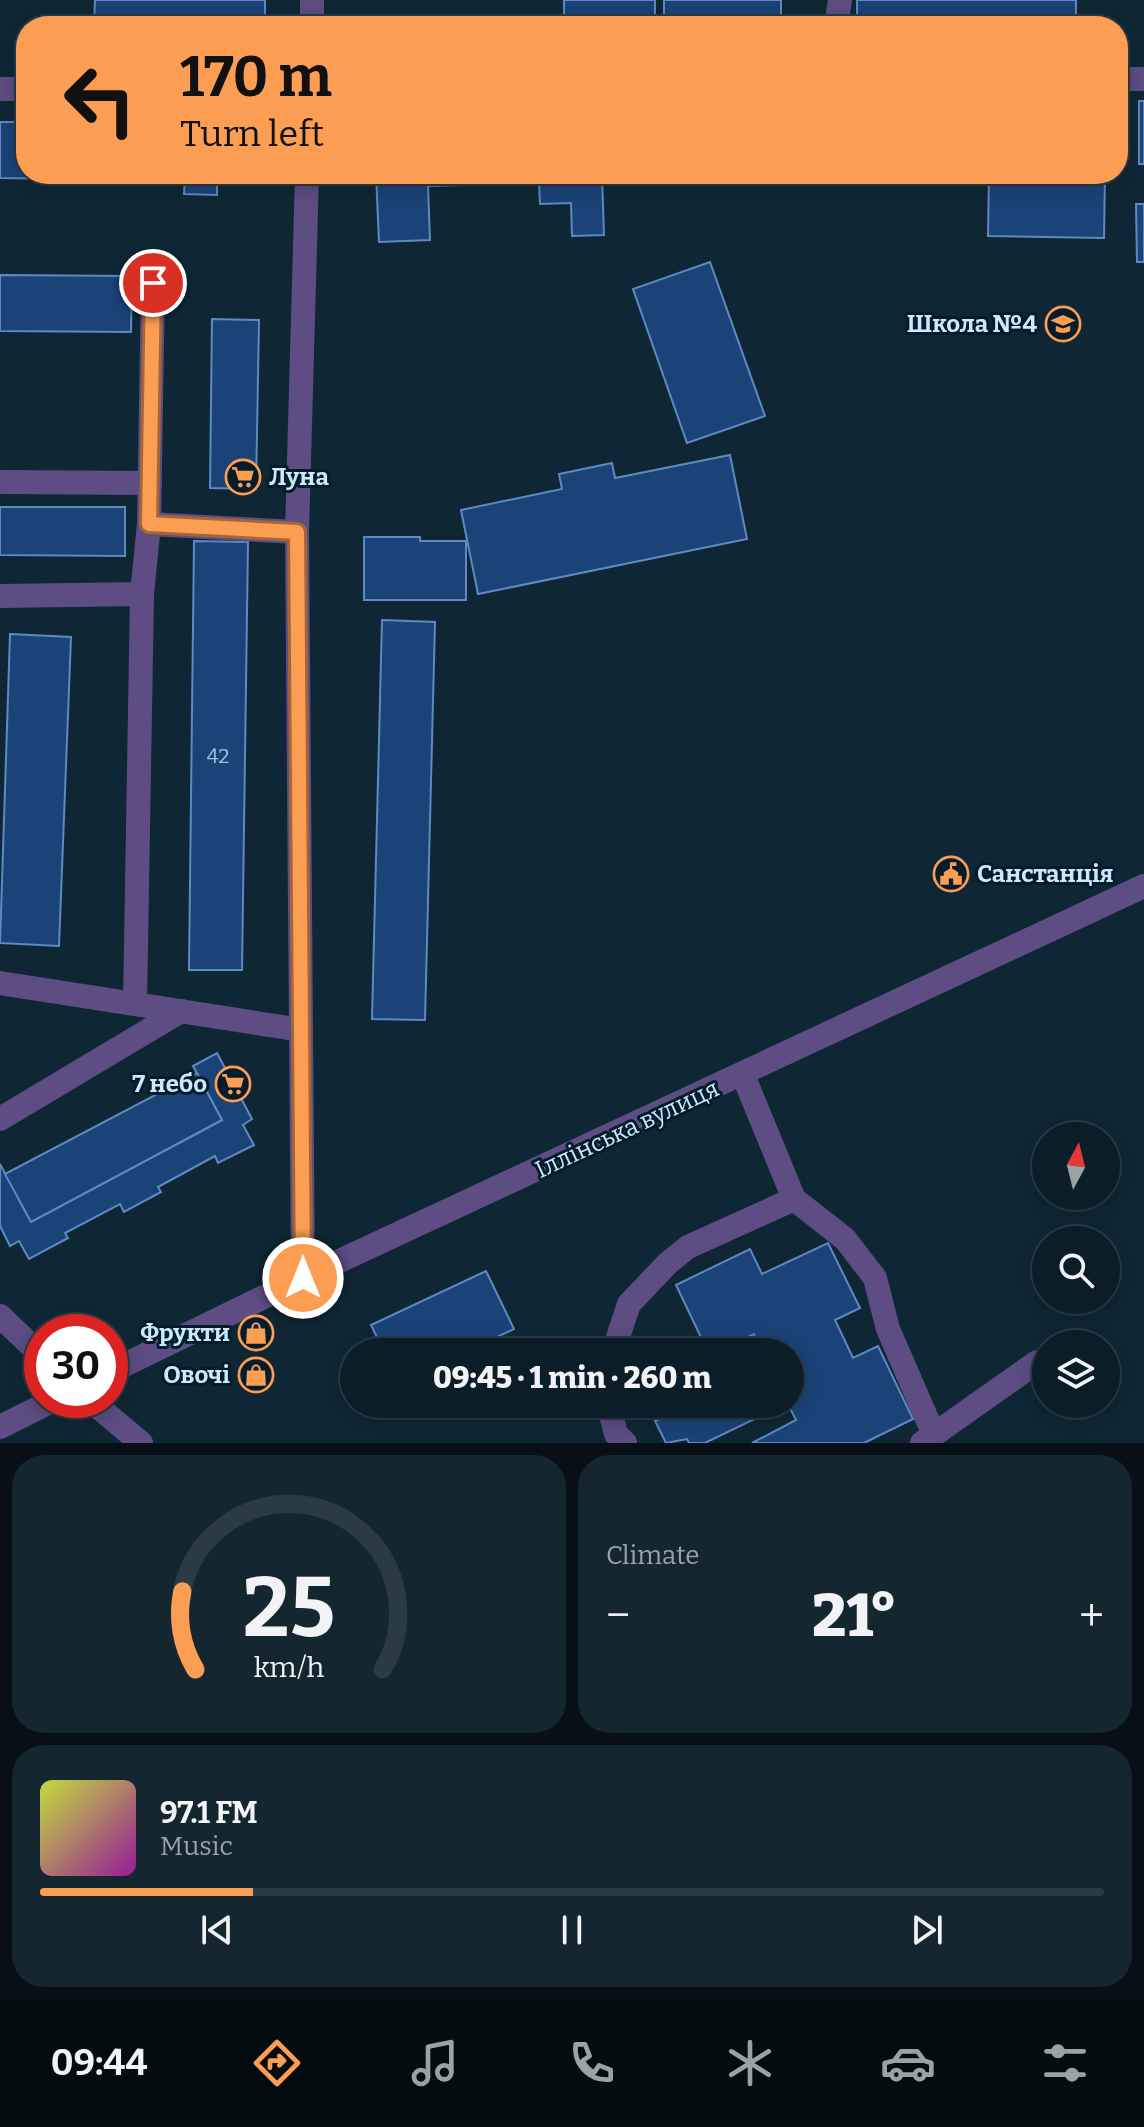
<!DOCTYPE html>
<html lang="en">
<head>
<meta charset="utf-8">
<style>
  :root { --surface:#0b1d28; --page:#142630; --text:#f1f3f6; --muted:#9aa2a8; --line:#2b3b45; --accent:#fc9d54 }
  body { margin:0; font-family:Bitter,serif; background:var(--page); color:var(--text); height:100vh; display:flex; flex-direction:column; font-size:30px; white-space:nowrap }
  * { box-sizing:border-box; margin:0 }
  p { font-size:26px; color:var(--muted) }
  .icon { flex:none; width:44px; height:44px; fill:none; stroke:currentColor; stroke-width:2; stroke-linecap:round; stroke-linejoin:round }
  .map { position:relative; height:1443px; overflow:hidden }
  .details { display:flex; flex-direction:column; gap:12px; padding:12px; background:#061016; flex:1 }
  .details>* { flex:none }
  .hud { position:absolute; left:16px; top:16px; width:1112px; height:168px; border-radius:32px; box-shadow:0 4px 20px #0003,0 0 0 2px var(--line); background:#fc9d54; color:#111; overflow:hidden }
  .needle { width:52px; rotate:7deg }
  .fabs { position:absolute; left:1032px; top:1122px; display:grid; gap:16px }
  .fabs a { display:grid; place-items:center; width:88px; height:88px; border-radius:50%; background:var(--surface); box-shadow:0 4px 20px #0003,0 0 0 2px var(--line); font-size:40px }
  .speed { position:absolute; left:24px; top:1314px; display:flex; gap:16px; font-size:40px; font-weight:700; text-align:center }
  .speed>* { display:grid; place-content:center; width:104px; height:104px; border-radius:50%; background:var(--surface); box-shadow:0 4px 20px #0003,0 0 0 2px var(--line); line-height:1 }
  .speed .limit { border:12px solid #d22; background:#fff; color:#111 }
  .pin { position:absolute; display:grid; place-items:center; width:68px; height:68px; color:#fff; margin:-34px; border:4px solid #fff; border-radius:50%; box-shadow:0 2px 8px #0007 }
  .me { position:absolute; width:88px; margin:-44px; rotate:0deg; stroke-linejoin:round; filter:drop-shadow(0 0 6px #0008) }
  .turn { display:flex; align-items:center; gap:28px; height:168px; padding:0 32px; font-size:36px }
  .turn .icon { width:104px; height:104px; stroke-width:2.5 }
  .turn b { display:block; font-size:56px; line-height:68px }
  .big { font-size:60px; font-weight:800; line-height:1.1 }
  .details .tile { flex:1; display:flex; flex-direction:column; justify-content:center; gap:12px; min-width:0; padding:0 28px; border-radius:32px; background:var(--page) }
  .details .dial { align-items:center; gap:0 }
  .dial svg { height:208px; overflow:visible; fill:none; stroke:var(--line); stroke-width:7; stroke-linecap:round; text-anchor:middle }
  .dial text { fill:var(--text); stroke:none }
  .song { display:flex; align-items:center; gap:24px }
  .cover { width:96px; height:96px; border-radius:12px; background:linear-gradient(135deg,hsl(70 70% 55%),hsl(300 70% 35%)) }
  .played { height:8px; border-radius:4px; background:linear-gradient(90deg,var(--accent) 20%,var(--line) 20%) }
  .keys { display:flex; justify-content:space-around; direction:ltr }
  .heat { display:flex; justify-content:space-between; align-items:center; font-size:44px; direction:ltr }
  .details .tiles { flex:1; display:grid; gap:12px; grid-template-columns:1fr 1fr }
  .tile:last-child { grid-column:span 2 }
  .trip { position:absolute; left:340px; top:1338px; width:464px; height:80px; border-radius:40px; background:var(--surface); box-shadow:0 4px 20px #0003,0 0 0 2px var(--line); font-weight:800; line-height:80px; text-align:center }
  .menu { display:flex; height:128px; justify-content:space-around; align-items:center; background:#040c10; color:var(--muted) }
  .menu .icon { width:56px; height:56px }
  .menu .active { color:var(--accent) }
  .menu b { font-size:36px; color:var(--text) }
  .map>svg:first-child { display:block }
  .building { fill:#1b4378; stroke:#5e89c3; stroke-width:2 }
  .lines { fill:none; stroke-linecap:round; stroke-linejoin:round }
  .minor { stroke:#5d4d83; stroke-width:24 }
  .route-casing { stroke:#a46637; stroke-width:20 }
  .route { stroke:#fc9d54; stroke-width:14 }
  .labels { text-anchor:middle; stroke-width:6; stroke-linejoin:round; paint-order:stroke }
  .number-label { font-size:20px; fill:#a0c0db }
  .poi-label { font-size:24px; font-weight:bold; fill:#cce9fc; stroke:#051d2b; text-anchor:end }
  .street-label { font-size:24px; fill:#cce9fc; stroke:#051d2b }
</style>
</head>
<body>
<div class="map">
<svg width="1144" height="1443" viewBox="0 0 1144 1443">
  <rect width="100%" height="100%" fill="#0f2735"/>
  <g class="building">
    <polygon points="95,0 265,0 265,26 94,26"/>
    <polygon points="564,0 655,0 655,21 564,22"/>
    <polygon points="664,0 781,0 781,23 664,25"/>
    <polygon points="857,0 1076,0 1076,25 857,24"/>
    <rect x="1139" y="101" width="5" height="63"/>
    <polygon points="0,122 26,122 26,174 137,174 137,180 0,178"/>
    <polygon points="185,174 217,174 217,195 184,194"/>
    <polygon points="376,174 602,174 604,235 572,236 571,203 540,204 539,183 428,186 430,240 379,242"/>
    <polygon points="989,174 1105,174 1104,238 988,236"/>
    <polygon points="1136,204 1144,204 1144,262 1137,262"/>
    <polygon points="710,262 765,416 687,443 633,289"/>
    <polygon points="0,275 132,276 131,332 0,331"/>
    <polygon points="212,319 259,320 256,489 210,488"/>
    <polygon points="730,455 747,539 478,594 461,510 562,489 559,474 612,463 615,478"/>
    <polygon points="0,507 125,507 125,556 0,555"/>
    <polygon points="364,537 420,537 420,541 466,541 466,600 364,600"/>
    <polygon points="194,541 248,542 242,970 189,970"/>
    <polygon points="382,620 435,622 425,1020 372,1019"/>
    <polygon points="10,634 71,637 59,946 0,943"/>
    <polygon points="217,1053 252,1119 243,1125 254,1145 218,1163 215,1156 158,1187 161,1192 124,1212 120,1204 65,1233 68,1238 29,1259 19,1241 10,1246 0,1226 0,1164 31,1222 222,1120 193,1066"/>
    <polygon points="197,1073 222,1120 31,1222 5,1174"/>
    <polygon points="828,1243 860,1308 835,1320 853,1358 878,1346 913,1419 864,1443 752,1443 796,1420 788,1404 790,1352 763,1352 754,1334 716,1352 708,1352 676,1285 750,1249 762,1274"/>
    <polygon points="486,1271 514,1329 465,1352 384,1352 371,1325"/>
    <polygon points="670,1404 763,1404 767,1413 705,1443 689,1443 687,1439 666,1443 655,1421 674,1412"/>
  </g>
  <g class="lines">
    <g class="minor">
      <polyline points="312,26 312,0"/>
      <polyline points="836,26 840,0"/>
      <polyline points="1118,79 1144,79"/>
      <polyline points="0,89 26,89"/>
      <polyline points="0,482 150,483"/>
      <polyline points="149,524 153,283"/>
      <polyline points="0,596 142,594 149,524 297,532"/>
      <polyline points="0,983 301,1030"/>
      <polyline points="135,1004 142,594"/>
      <polyline points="743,1075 794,1199 845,1239 875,1278 888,1329 934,1435"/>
      <polyline points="0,1119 181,1011"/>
      <polyline points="303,1278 297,532 307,174"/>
      <polyline points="0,1316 42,1356"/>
      <polyline points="613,1352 629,1304 668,1263 688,1247 794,1199"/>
      <polyline points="110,1372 303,1278 1144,886"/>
      <polyline points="90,1400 141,1443"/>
      <polyline points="608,1404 616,1434 625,1443"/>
      <polyline points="0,1427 54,1400"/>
      <polyline points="922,1443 1037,1362"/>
    </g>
  </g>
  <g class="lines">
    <g class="route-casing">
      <polyline id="route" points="153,283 149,524 297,532 303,1278"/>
    </g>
    <use href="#route" class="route"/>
  </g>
  <defs>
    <g id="school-ring" transform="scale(1.8)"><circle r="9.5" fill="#051d2b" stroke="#fc9d54" stroke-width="1.5"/><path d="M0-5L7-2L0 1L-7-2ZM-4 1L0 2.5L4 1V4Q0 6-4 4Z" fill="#fc9d54"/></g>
    <g id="supermarket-ring" transform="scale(1.8)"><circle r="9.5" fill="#051d2b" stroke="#fc9d54" stroke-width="1.5"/><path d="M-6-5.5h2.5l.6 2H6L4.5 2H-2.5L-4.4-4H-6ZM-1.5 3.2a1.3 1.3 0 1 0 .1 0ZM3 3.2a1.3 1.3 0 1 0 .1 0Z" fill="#fc9d54"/></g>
    <g id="civic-ring" transform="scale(1.8)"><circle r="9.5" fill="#051d2b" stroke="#fc9d54" stroke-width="1.5"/><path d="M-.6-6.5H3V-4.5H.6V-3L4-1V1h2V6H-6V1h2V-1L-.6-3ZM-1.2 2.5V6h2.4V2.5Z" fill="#fc9d54"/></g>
    <g id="shop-ring" transform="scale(1.8)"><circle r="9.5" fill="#051d2b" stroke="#fc9d54" stroke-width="1.5"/><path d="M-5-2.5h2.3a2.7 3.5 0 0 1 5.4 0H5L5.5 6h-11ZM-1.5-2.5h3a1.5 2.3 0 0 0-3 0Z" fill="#fc9d54"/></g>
  </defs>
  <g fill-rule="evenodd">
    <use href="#school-ring" x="1063" y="324"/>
    <use href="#supermarket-ring" x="243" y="477"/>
    <use href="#civic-ring" x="951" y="874"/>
    <use href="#supermarket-ring" x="233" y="1084"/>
    <use href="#shop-ring" x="256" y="1333"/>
    <use href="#shop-ring" x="256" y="1375"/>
  </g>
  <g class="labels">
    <g class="number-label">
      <text x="218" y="763">42</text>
    </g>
    <g class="poi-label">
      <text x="1037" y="332">Школа №4</text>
      <text x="269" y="485" text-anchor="start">Луна</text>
      <text x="977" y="882" text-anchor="start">Санстанція</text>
      <text x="207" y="1092">7 небо</text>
      <text x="230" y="1341">Фрукти</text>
      <text x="230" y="1383">Овочі</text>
    </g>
    <g class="street-label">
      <text transform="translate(627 1129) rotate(-25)" y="8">Іллінська вулиця</text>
    </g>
  </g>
</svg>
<div class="fabs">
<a><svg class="needle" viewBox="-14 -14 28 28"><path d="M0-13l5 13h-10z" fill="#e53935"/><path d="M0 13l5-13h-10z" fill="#9aa2a8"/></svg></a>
<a><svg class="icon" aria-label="search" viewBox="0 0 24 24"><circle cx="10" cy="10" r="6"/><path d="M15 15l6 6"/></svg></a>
<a><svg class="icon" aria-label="layers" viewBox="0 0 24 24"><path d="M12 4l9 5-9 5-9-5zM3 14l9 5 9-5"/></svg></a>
</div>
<div class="speed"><div class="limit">30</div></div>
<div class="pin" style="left:153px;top:283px;background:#d93025"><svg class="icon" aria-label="arrive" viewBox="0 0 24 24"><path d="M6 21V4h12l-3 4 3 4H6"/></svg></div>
<svg class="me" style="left:303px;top:1278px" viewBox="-20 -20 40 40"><circle r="17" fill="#fc9d54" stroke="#fff" stroke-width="3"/><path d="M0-11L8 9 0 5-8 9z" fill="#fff"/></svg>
<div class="trip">09:45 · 1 min · 260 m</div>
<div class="hud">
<div class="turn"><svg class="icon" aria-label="left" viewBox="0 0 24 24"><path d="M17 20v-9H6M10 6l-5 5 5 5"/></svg><div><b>170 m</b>Turn left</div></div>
</div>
</div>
<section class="details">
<div class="tiles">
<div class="tile dial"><svg viewBox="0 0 100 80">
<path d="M14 69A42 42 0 1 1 86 69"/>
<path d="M14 69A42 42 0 0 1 9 39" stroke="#fc9d54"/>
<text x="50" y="56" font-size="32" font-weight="700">25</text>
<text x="50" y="72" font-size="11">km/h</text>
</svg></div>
<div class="tile"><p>Climate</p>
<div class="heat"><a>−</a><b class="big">21°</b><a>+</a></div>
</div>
<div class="tile">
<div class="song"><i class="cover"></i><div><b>97.1 FM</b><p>Music</p></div></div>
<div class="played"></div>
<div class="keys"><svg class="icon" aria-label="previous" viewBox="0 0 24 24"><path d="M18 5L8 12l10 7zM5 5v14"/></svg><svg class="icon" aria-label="pause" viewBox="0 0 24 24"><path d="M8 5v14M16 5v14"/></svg><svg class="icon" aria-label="next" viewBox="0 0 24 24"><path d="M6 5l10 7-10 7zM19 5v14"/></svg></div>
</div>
</div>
</section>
<nav class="menu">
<b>09:44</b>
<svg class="icon active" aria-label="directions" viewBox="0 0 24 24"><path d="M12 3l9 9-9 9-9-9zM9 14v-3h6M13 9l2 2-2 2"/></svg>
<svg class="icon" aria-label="music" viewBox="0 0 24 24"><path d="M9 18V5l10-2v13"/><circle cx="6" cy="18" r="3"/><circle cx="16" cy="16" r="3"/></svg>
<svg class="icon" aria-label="phone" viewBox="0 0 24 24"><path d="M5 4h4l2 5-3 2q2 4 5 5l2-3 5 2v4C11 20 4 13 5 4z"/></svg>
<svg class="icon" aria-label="climate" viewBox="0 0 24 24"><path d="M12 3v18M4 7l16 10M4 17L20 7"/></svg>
<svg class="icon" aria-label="car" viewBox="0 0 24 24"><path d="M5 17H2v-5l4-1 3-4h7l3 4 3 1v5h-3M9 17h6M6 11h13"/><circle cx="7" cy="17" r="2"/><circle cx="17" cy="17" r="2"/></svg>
<svg class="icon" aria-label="filters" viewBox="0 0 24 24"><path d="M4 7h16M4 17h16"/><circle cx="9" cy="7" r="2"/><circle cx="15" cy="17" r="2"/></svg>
</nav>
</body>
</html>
